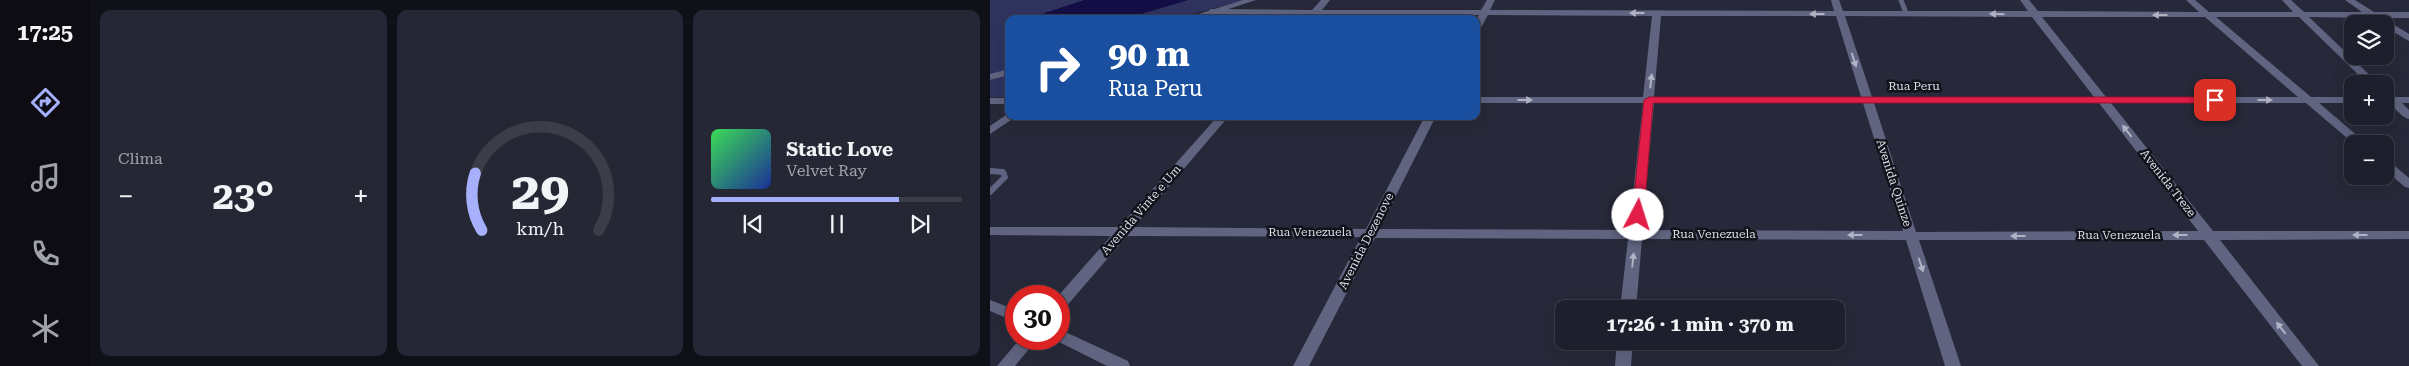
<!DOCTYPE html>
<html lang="pt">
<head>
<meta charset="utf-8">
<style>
  :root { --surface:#1d1f2c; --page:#252734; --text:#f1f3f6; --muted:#a0a2a9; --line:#3b3d48; --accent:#a7b0fc }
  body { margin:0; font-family:"Roboto Serif",serif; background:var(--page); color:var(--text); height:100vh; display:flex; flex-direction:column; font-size:19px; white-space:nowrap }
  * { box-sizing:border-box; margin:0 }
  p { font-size:16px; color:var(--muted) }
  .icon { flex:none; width:28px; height:28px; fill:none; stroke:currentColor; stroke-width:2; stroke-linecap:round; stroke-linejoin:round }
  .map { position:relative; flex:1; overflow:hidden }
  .panel { display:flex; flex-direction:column; gap:10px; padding:10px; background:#101118; width:900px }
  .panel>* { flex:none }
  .hud { position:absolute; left:15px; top:15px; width:475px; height:105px; border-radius:10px; box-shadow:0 5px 20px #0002,0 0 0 1px var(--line); background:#1a4fa0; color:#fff; overflow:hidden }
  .buttons { position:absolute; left:1354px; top:15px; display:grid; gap:10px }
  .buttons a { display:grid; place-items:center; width:50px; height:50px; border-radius:10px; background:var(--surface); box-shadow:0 5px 20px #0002,0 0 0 1px var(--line); font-size:25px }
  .speed { position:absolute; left:15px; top:285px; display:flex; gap:10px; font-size:25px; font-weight:700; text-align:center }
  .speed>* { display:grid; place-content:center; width:65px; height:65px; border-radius:50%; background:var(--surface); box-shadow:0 5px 20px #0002,0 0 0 1px var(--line); line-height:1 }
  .speed .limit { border:8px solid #d22; background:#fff; color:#111 }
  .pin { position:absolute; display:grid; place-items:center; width:42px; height:42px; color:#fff; margin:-21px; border-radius:10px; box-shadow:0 2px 8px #0006 }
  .me { position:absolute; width:55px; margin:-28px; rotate:5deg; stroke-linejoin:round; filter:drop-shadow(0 0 4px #0008) }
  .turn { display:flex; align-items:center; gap:18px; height:105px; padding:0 20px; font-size:22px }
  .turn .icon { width:65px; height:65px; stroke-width:2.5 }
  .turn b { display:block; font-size:35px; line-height:42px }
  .big { font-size:38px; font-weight:700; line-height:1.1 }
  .panel .tile { flex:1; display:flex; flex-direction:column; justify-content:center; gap:8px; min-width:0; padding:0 18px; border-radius:10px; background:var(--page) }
  .panel .dial { align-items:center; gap:0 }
  .dial svg { height:130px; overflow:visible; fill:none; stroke:var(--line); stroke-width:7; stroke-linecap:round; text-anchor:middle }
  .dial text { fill:var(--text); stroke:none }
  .song { display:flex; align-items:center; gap:15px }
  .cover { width:60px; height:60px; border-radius:8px; background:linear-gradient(135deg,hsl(130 70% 55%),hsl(230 70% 35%)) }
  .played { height:5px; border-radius:2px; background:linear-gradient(90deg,var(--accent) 75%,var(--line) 75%) }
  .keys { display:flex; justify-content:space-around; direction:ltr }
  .heat { display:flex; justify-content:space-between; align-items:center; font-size:28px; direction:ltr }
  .panel .tiles { flex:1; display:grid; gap:10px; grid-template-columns:repeat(3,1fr) }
  .trip { position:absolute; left:565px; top:300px; width:290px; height:50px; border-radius:10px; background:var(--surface); box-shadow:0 5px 20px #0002,0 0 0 1px var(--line); font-weight:700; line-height:50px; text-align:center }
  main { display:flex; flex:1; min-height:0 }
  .tab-bar { display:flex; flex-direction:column; width:90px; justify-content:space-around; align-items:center; background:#0c0c12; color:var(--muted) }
  .tab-bar .icon { width:35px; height:35px }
  .tab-bar .active { color:var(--accent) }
  .tab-bar b { font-size:22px; color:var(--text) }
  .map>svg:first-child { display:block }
  .green { fill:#2f335e }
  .water { fill:#130e45 }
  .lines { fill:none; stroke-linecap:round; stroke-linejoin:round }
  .service-far1 { stroke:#606480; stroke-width:5 }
  .service { stroke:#606480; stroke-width:6 }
  .minor { fill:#606480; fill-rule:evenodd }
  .tertiary { fill:#606480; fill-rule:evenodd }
  .oneway { fill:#b1b3c4 }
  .route { fill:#e11d48; stroke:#92132f }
  .labels { text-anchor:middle; stroke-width:5; stroke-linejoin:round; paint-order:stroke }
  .street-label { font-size:12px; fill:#dcdee9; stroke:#11121a }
</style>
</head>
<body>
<main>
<nav class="tab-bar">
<b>17:25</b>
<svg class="icon active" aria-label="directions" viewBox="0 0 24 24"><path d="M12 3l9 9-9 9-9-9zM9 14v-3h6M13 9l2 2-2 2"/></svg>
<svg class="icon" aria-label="music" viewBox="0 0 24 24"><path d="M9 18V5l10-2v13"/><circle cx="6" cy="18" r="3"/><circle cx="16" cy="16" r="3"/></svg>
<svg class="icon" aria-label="phone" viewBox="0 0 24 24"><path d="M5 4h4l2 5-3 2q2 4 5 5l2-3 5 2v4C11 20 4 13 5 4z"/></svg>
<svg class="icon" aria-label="climate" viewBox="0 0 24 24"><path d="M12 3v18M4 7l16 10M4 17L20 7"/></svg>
</nav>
<section class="panel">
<div class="tiles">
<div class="tile"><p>Clima</p>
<div class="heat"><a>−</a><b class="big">23°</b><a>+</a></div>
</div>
<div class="tile dial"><svg viewBox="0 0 100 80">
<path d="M14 69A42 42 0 1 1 86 69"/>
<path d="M14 69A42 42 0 0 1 10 34" stroke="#a7b0fc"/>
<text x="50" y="56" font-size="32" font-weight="700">29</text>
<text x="50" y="72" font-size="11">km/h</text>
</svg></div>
<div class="tile">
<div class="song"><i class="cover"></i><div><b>Static Love</b><p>Velvet Ray</p></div></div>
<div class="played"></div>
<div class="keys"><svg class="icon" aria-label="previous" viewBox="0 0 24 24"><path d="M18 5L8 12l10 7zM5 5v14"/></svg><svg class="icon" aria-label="pause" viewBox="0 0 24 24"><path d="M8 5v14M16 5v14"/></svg><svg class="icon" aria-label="next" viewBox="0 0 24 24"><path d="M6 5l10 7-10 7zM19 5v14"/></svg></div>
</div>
</div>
</section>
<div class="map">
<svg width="1419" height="366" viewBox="0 0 1419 366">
  <rect width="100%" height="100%" fill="#27293a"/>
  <g class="green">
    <polygon points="0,0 256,0 183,19 19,19 19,70 0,75"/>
    <polygon points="19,75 19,97 0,97 0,80"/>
  </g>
  <polygon class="water" points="94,0 198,0 135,19 46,19 55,13"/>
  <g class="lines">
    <polyline class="service-far1" points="911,0 916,13"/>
    <polyline class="service" points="0,171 13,172 15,177 0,192"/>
    <g class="minor">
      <path d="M331,0H340L332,10H491L497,0H505L500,10L844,11L841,0H849L853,11H1038L1030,0H1039L1048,11L1209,12L1196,0H1205L1219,12H1303L1292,0H1301L1314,12H1372L1355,0H1365L1384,12H1419V18H1393L1419,34V41L1395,27V24H1390L1381,18L1319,17L1389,84H1378L1309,17H1226L1321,97H1362V103H1329L1377,144H1364L1316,103H1121L1223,231H1419V239L1230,240L1329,366H1312L1214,240H929L971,366H955L916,240L652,239L646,309H630L638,239L385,238L319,366H303L371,237L137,236L74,309L69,310L68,296L121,236L0,235V227H129L228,116H239L144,227L376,229L435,116H446L389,229L639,230L653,103H486V97H653L662,16L498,15L489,31L486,32V20L489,15H327L322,18L318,15H221L217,12L221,9L322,10ZM671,16H846L871,97H664ZM855,16L1042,17L1104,97H882ZM1052,17H1215L1308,97H1116ZM664,103H873L913,231L652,230ZM884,103H1109L1208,231L926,232Z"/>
      <path d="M1395,90L1405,97H1419V103H1412L1419,110V119C1409,117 1405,104 1395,103Z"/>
      <rect x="0" y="98" width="19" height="6"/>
      <polygon points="19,113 19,116 25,116 24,118 0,134 0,126"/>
      <polygon points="1395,160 1399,161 1419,178 1419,188 1415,187 1395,170"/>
      <polygon points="0,300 26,310 26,322 0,311"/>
      <polygon points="69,329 138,361 140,366 117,366 63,339 69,339"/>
      <polygon points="30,339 47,339 25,366 7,366"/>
      <polygon points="627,341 643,341 641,366 625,366"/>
    </g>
    <g class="tertiary">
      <polygon points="253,0 266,0 208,19 193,19"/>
      <polygon points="19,69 19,75 0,80 0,74"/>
    </g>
  </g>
  <defs><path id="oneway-solid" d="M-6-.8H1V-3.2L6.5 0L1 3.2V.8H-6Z" transform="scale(1.25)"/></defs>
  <g class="oneway">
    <use href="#oneway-solid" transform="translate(647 13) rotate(-180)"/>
    <use href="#oneway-solid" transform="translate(827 14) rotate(-180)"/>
    <use href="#oneway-solid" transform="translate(1007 14) rotate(-179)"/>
    <use href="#oneway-solid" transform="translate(1170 15) rotate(-180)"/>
    <use href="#oneway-solid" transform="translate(864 60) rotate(72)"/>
    <use href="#oneway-solid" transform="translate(661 81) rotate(-84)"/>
    <use href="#oneway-solid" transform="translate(535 100)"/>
    <use href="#oneway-solid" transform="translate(1275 100)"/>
    <use href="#oneway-solid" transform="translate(1137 131) rotate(-128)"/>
    <use href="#oneway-solid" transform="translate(865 235) rotate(-180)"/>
    <use href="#oneway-solid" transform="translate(1190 235) rotate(180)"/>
    <use href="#oneway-solid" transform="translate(1370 235) rotate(180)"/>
    <use href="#oneway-solid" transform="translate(1028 236) rotate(180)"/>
    <use href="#oneway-solid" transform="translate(643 260) rotate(-84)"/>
    <use href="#oneway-solid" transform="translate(931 265) rotate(72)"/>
    <use href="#oneway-solid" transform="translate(1291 328) rotate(-128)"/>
  </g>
  <polygon class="route" points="659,97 1225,97 1230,100 1225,103 663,103 654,215 648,219 642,215 654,100"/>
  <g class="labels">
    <g class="street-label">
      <text x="924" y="90">Rua Peru</text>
      <text transform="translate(904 183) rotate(72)" y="4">Avenida Quinze</text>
      <text transform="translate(1178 183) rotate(52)" y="4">Avenida Treze</text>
      <text transform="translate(151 210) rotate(-49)" y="4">Avenida Vinte e Um</text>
      <text x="320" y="236">Rua Venezuela</text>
      <text x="724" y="238">Rua Venezuela</text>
      <text x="1129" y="239">Rua Venezuela</text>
      <text transform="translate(376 241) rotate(-63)" y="4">Avenida Dezenove</text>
    </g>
  </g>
</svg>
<div class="buttons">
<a><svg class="icon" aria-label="layers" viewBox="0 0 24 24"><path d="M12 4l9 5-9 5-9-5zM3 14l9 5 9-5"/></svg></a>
<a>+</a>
<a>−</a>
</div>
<div class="speed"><div class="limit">30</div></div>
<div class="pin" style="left:1225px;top:100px;background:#d93025"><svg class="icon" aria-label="arrive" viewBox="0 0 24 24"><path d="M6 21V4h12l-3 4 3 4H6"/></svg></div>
<svg class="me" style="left:648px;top:215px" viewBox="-20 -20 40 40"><circle r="19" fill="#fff"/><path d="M0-13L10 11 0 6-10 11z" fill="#e11d48"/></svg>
<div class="trip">17:26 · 1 min · 370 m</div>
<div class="hud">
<div class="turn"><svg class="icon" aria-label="right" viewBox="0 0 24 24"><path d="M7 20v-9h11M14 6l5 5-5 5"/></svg><div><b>90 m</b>Rua Peru</div></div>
</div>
</div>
</main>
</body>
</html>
